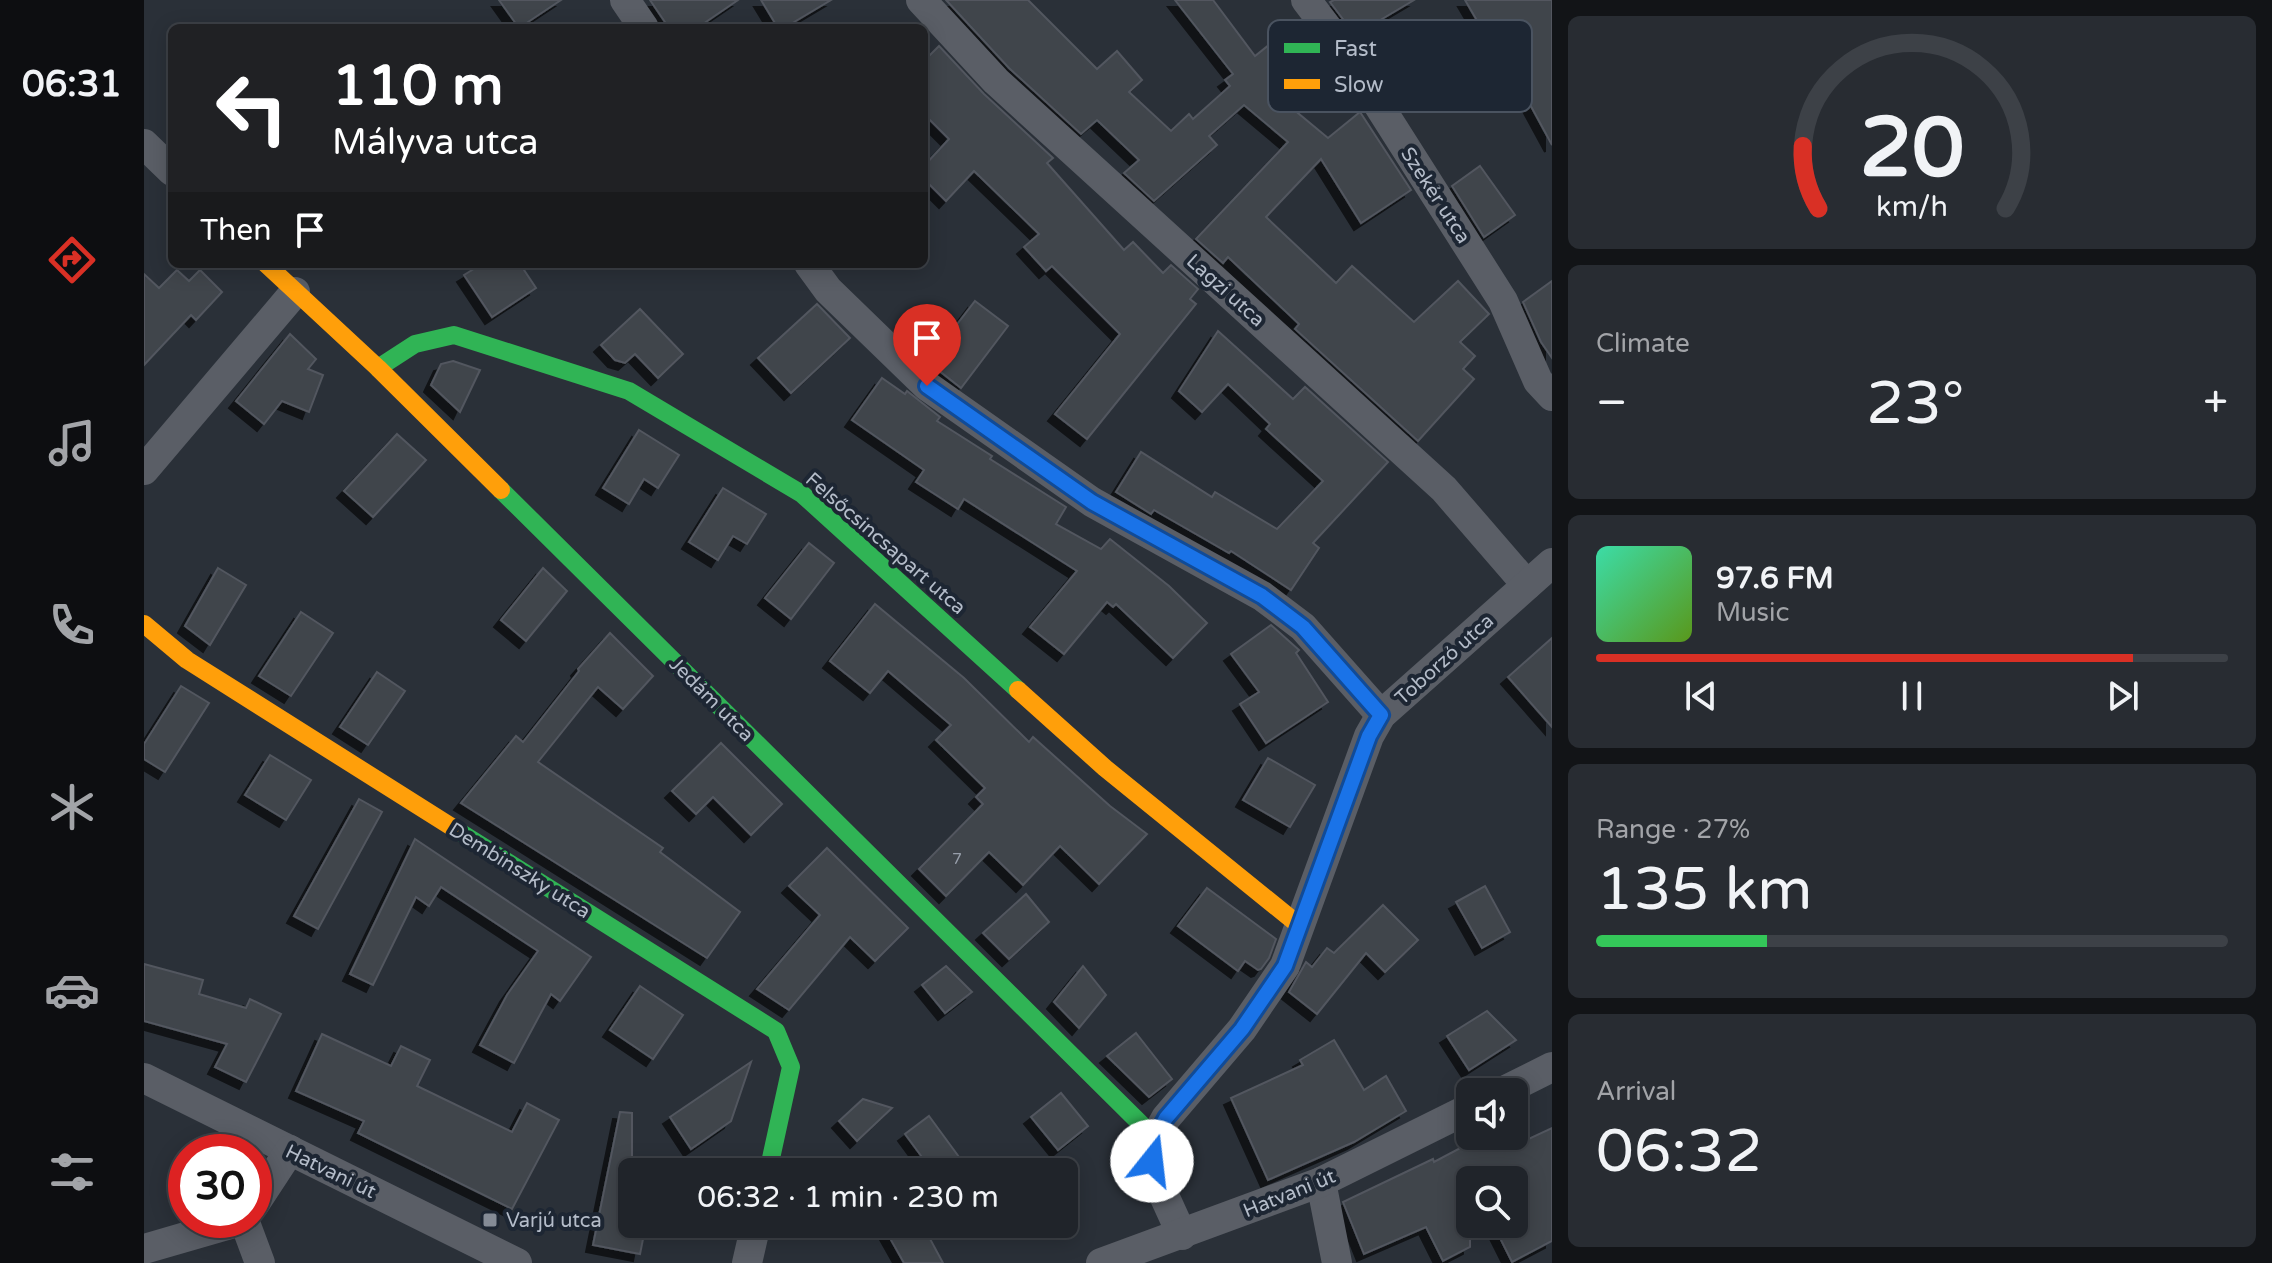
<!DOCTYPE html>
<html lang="en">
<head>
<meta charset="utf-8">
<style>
  :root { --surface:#20242a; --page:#282c32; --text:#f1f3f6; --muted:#a2a4a8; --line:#3d4147; --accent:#d93025 }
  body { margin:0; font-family:"Varela Round",sans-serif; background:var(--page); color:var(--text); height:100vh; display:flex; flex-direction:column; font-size:30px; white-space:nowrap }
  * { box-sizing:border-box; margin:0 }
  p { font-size:26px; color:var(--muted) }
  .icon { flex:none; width:44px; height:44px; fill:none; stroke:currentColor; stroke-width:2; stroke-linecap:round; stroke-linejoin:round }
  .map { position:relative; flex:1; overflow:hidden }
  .drawer { display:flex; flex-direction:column; gap:16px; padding:16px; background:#121417; width:720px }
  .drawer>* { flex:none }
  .top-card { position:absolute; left:24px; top:24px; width:760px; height:244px; border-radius:12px; box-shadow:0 4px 20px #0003,0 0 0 2px var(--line); background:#202124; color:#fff; overflow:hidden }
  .controls { position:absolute; left:1312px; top:1078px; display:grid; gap:16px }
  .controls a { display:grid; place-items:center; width:72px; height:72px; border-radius:12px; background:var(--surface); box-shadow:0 4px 20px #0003,0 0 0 2px var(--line); font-size:40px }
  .speed { position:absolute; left:24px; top:1134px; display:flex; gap:16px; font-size:40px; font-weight:700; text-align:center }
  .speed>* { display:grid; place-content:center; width:104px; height:104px; border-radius:50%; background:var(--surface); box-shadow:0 4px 20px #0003,0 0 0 2px var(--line); line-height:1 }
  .speed .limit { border:12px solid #d22; background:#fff; color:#111 }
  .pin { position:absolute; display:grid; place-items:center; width:68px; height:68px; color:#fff; margin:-82px -34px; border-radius:50% 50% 50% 0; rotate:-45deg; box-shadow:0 0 8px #0007 }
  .pin .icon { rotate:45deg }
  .me { position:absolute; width:88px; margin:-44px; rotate:16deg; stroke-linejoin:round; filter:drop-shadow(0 0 6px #0008) }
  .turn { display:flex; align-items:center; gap:28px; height:168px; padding:0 32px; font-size:36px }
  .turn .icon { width:104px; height:104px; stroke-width:2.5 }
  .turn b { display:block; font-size:56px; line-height:68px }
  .then { display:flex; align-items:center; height:76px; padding:0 32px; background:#0003; gap:16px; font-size:30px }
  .big { font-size:60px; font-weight:600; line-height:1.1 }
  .drawer .tile { flex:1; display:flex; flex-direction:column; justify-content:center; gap:12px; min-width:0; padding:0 28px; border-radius:12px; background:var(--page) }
  .drawer .dial { align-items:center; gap:0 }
  .dial svg { height:208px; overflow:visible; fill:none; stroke:var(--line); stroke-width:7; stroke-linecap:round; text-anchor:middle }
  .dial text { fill:var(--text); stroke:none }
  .song { display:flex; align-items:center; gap:24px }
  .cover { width:96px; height:96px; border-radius:12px; background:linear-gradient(135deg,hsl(160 70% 55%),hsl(90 70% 35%)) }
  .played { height:8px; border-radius:4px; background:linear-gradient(90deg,var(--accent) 85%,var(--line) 85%) }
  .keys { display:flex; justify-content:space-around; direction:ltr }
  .heat { display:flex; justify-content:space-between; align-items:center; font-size:44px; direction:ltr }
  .charge { height:12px; border-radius:6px; background:linear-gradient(90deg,#34c759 27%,var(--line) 0) }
  .trip { position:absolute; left:474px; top:1158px; width:460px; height:80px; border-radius:12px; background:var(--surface); box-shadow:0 4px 20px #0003,0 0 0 2px var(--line); font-weight:600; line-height:80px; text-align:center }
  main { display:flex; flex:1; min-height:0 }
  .dock { display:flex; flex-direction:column; width:144px; justify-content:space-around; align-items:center; background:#0d0e11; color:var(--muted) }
  .dock .icon { width:56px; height:56px }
  .dock .selected { color:var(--accent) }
  .dock b { font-size:36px; color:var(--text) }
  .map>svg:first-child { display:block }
  .building { fill:#3f444c; stroke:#52575f; stroke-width:2; filter:url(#shadow) }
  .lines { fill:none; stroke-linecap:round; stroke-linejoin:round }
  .street { stroke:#5a5e66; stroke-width:30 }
  .fast { stroke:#30b455; stroke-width:18 }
  .slow { stroke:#ff9f0a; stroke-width:18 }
  .route-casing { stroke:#114b97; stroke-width:20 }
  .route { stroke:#1a73e8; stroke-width:14 }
  .poi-dot { fill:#848b96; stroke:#1d2633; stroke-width:3 }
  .labels { text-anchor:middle; stroke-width:8; stroke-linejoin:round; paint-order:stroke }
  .number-label { font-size:16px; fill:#979eaa }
  .street-label { font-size:20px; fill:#b4bcc9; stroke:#1d2633 }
  .poi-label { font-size:20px; fill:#b4bcc9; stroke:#1d2633; text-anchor:start }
  .key { fill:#1d2633; stroke:#4a5360; stroke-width:2 }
  .key-label { font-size:22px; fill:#b4bcc9 }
</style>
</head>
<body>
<main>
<nav class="dock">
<b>06:31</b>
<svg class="icon selected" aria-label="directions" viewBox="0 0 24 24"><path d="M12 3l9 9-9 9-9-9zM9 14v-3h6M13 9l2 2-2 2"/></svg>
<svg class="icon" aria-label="music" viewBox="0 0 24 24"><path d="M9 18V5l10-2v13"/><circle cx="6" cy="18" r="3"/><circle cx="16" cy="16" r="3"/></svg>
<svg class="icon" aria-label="phone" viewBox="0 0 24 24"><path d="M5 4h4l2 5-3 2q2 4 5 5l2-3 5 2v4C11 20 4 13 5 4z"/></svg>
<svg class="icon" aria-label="climate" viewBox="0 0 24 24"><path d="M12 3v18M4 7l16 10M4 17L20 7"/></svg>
<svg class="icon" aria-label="car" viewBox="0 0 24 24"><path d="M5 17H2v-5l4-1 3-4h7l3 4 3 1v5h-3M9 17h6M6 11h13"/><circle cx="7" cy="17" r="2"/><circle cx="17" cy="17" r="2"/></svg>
<svg class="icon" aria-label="filters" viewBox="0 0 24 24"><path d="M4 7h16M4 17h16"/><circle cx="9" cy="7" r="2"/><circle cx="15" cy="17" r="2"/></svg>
</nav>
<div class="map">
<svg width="1408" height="1263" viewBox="0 0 1408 1263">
  <defs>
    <filter id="shadow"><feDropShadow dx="-7" dy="7" stdDeviation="0" flood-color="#0009"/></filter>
  </defs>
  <rect width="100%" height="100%" fill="#2a3038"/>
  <g class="building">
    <polygon points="355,0 417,0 375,28"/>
    <polygon points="506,0 594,0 553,28 525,28"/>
    <polygon points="617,0 687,0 640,28 634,28"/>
    <polygon points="802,0 884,0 953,69 973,51 998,80 985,92 1027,131 1045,114 1049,119 1086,86 1081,80 1089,74 1031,0 1069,0 1111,56 1155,21 1176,48 1125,89 1184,138 1216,112 1267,190 1217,223 1177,159 1122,217 1192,283 1208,266 1270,322 1314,281 1345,314 1316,342 1331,356 1319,369 1330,379 1274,441 1151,329 1155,324 1084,257 1079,263 1052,239 1144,142 1100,105 1065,136 1073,145 1010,201 980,173 995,160 953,120 937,134 865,68"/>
    <polygon points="1190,0 1270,0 1211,35 1186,2"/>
    <polygon points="1321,0 1408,0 1408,145 1350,38 1345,41"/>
    <polygon points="795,46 840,94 909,158 903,163 980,250 989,242 1019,273 1027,265 1054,289 1046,299 1052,304 943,439 911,414 976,334 908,266 902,271 880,247 895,234 830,171 802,201 780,179 780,166 805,139 780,114 780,61"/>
    <polygon points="1336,166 1371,215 1340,237 1308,186"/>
    <polygon points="338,264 376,264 392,288 348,317 320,275"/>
    <polygon points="33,270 45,281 56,270 78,292 52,320 47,315 0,365 0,274 15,288"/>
    <polygon points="1408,281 1408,358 1397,342 1379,302"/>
    <polygon points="831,301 864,326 817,388 784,362"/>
    <polygon points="673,304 706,338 647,393 614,358"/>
    <polygon points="496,309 539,354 514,378 491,354 481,363 471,360 457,345"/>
    <polygon points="1074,331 1149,399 1161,387 1244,462 1169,543 1175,548 1147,590 1087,551 1085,553 1010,510 1007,514 972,492 997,452 1068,497 1071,492 1133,529 1179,481 1122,429 1126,424 1084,384 1058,412 1035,391"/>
    <polygon points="146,334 172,359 164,369 179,375 165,412 138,401 120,424 92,401"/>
    <polygon points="309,361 336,370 316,412 287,385 297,364"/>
    <polygon points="738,378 761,394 763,391 796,417 793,421 848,456 846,459 922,507 912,524 957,549 966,539 1025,586 1063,623 1029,658 972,604 969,607 963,602 920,654 886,627 933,571 820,499 814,509 772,482 780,470 708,420"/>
    <polygon points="495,430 535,455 514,488 500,479 485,504 459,488"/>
    <polygon points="253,434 282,460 229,517 200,491"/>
    <polygon points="579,488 622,514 603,544 589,536 574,560 545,542"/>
    <polygon points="665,543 690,563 647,619 621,598"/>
    <polygon points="74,568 102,585 66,645 41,626"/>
    <polygon points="399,568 423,591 382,641 357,620"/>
    <polygon points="731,604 820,678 885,742 889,737 966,806 1003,834 955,884 916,846 879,885 845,852 802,896 775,869 839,804 832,797 841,788 792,740 807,725 744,671 726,693 686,661"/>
    <polygon points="157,612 189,633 147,696 115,676"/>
    <polygon points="1127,625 1155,650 1152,653 1184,702 1122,743 1096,704 1115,692 1087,654"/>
    <polygon points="466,633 509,676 479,709 454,687 394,762 519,848 516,852 596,912 563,958 317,803 372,736 379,742 435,671 434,669"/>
    <polygon points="1408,638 1408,727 1364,677"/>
    <polygon points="233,672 261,691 224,745 196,727"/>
    <polygon points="37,686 65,703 21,772 0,759 0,744"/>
    <polygon points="577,743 638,804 607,835 569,797 552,814 528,791"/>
    <polygon points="126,755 167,780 142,820 101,795"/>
    <polygon points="1124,758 1171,785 1146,827 1099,800"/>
    <polygon points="215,799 238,812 174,929 150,916"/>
    <polygon points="271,839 447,957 416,1001 407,994 370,1063 336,1045 363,995 394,951 297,887 285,906 272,897 229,985 206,974"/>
    <polygon points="683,848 764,928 731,961 706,937 645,1010 613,989 676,915 645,886"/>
    <polygon points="1341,886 1366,932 1338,948 1312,902"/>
    <polygon points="1063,888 1132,939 1125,958 1117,969 1114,970 1101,961 1094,971 1034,926"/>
    <polygon points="882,894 905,922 865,959 839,933"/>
    <polygon points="1239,905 1274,940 1241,972 1222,953 1173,1014 1145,992 1162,962 1168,967 1183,948 1190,953"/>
    <polygon points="0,964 59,980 55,994 102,1008 106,999 137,1014 102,1082 71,1067 83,1044 0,1021"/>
    <polygon points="802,966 828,992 801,1013 778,985"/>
    <polygon points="939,966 962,995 935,1028 910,1002"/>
    <polygon points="496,986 539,1015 509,1059 466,1030"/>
    <polygon points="1343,1011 1372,1040 1325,1070 1303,1036"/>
    <polygon points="992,1033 1028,1079 1005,1097 963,1056"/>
    <polygon points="178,1034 247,1066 257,1046 286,1060 273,1086 368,1132 383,1103 415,1120 368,1209 214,1133 220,1121 152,1091"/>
    <polygon points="1190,1040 1220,1090 1242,1076 1262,1111 1210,1142 1124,1180 1087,1098 1159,1065 1156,1060"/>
    <polygon points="607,1062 587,1121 547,1149 526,1117"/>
    <polygon points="917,1093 944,1126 914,1150 887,1117"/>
    <polygon points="719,1099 748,1108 713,1141 695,1121"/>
    <polygon points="476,1112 488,1113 488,1224 502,1224 496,1254 449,1245"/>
    <polygon points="785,1116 826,1172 789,1172 761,1134"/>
    <polygon points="1408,1128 1408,1241 1368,1262 1349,1224 1370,1224 1370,1180 1326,1179 1326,1247 1299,1261 1282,1227 1220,1254 1199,1202 1289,1159 1290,1162 1339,1136 1351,1136 1359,1151"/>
    <polygon points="738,1224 778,1224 799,1263 760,1263"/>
  </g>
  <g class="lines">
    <g class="street">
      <polyline points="481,0 500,28"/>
      <polyline points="777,0 852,81 1300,489 1383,585"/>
      <polyline points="1162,0 1197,46 1359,301 1394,381 1408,396"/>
      <polyline points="0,144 28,171"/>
      <polyline points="665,264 684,290 783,386 948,502 1118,596 1159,627 1237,715"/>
      <polyline points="0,470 151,292"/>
      <polyline points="0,1078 373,1263"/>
      <polyline points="1358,1092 1408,1067"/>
      <polyline points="1177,1182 1193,1263"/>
      <polyline points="110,1205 146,1150"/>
      <polyline points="100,1220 116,1263"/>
      <polyline points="1038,1235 1018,1191 1008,1161 1011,1138 1022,1118 1098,1029 1141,966 1225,736 1237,715 1408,563"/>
      <polyline points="0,1249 100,1220"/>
      <polyline points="603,1263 612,1224"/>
      <polyline points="957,1263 1177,1182 1326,1108"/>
    </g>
    <g class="fast">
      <polyline points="234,368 271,344 310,335 485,391 658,494 874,690"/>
      <polyline points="357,490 1011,1138"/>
      <polyline points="311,829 632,1031 647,1067 624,1172"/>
    </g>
    <g class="slow">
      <polyline points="122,264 234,368 357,490"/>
      <polyline points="0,624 43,660 311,829"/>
      <polyline points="874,690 961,768 1156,926"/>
    </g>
  </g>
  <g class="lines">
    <g class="route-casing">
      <polyline id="route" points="783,386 948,502 1118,596 1159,627 1237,715 1225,736 1141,966 1098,1029 1022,1118 1011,1138 1008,1161"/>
    </g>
    <use href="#route" class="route"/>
  </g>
  <rect class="poi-dot" x="338" y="1212" width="16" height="16" rx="4"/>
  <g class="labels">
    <g class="number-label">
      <text x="813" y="864">7</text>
    </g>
    <g class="street-label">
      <text transform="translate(1292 195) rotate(57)" y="7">Szekér utca</text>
      <text transform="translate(1082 290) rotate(42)" y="7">Lagzi utca</text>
      <text transform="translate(742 543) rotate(41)" y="7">Felsőcsincsapart utca</text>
      <text transform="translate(1300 659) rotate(-42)" y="7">Toborzó utca</text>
      <text transform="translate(568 699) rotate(45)" y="7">Jedám utca</text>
      <text transform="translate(376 870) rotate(32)" y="7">Dembinszky utca</text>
      <text transform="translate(187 1171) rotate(26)" y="7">Hatvani út</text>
      <text transform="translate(1145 1193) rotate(-22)" y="7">Hatvani út</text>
    </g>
    <g class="poi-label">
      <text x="362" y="1227">Varjú utca</text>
    </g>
  </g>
  <rect x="1124" y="20" width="264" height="92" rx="12" class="key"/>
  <rect x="1140" y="43" width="36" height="10" fill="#30b455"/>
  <rect x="1140" y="79" width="36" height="10" fill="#ff9f0a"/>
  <g class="key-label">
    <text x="1190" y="56">Fast</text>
    <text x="1190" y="92">Slow</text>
  </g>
</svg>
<div class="controls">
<a><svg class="icon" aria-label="sound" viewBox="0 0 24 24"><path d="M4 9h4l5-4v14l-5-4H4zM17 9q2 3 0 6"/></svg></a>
<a><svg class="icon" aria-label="search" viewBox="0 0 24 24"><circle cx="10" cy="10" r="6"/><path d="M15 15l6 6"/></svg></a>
</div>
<div class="speed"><div class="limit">30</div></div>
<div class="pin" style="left:783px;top:386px;background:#d93025"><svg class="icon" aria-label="arrive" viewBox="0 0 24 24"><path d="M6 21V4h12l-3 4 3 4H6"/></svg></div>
<svg class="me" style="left:1008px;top:1161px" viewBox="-20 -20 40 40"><circle r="19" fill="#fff"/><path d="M0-13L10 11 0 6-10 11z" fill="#1a73e8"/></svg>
<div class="trip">06:32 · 1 min · 230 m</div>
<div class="top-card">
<div class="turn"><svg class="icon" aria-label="left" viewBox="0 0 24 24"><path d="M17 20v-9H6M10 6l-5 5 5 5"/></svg><div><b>110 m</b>Mályva utca</div></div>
<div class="then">Then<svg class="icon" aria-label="arrive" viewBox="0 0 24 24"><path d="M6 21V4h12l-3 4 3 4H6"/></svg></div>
</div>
</div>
<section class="drawer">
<div class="tile dial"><svg viewBox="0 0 100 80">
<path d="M14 69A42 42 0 1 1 86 69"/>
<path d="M14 69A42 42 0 0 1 8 45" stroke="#d93025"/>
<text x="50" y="56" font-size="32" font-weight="700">20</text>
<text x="50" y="72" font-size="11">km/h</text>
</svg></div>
<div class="tile"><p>Climate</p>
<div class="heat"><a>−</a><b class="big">23°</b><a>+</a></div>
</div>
<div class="tile">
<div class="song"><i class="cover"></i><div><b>97.6 FM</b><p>Music</p></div></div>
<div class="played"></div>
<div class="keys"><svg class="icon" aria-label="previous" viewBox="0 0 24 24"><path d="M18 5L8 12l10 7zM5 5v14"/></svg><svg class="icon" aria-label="pause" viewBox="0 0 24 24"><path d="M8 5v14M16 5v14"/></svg><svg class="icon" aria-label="next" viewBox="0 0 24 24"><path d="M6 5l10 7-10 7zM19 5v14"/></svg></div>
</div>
<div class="tile"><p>Range · 27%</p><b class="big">135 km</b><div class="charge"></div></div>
<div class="tile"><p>Arrival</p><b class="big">06:32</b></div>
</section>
</main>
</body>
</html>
